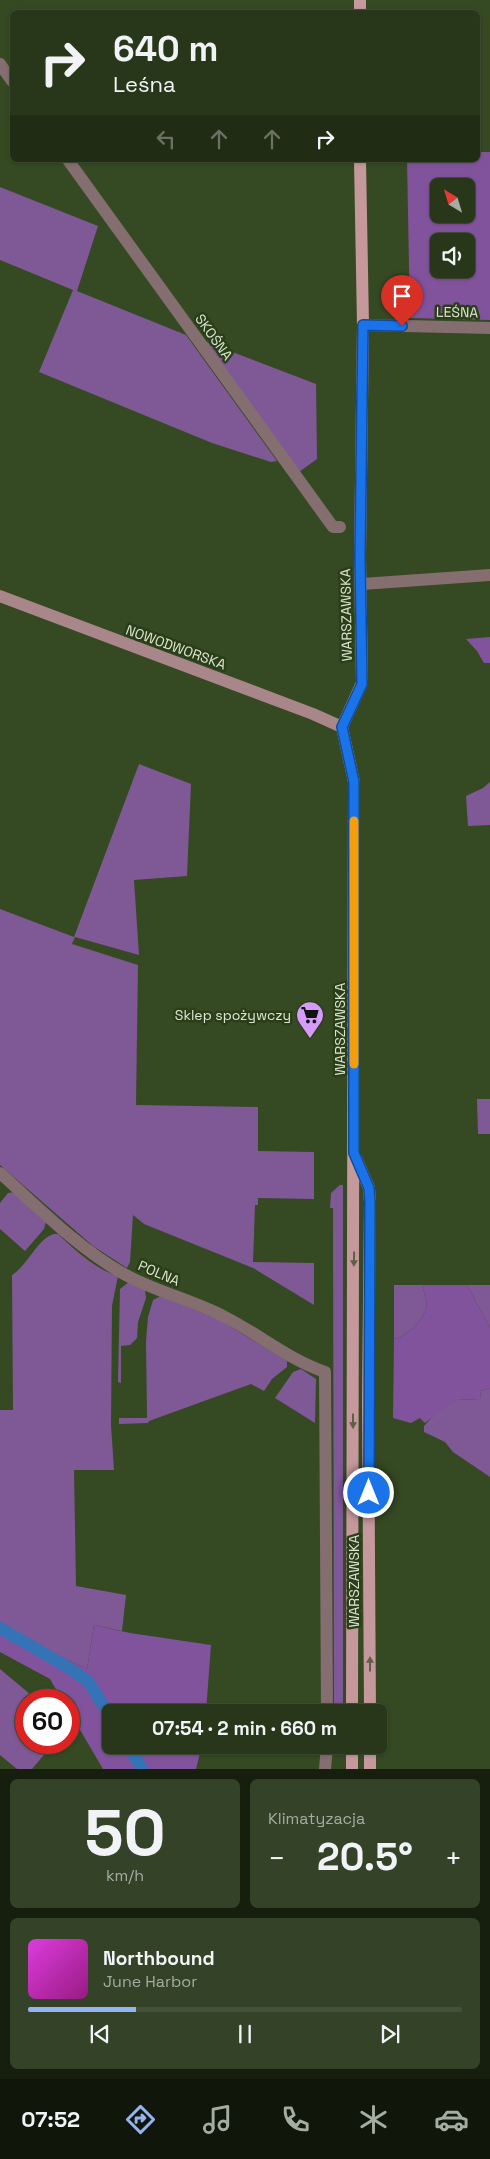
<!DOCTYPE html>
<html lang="pl">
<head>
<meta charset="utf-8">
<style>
  :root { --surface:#28371a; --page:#344227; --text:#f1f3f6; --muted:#a5aca2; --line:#445139; --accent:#95b2f1 }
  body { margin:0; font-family:"Space Grotesk",sans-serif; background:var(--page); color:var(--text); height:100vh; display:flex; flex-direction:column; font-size:19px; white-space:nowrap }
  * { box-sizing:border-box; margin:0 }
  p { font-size:16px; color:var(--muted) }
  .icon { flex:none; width:28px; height:28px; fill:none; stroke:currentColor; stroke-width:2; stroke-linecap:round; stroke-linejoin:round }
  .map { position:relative; height:1769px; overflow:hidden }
  .side { display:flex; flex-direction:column; gap:10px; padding:10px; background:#161e0e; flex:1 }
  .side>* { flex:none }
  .banner { position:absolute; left:10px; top:10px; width:470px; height:152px; border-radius:8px; box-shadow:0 1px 4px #0004,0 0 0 1px var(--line); background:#28371a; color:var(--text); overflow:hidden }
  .needle { width:32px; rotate:322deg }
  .fabs { position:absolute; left:430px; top:178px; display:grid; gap:10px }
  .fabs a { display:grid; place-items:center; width:45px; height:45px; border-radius:8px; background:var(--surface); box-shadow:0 1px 4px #0004,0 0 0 1px var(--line); font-size:25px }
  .speed { position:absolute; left:15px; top:1689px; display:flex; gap:10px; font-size:25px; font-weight:700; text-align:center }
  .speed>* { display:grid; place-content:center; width:65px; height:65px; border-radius:50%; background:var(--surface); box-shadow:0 1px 4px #0004,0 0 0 1px var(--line); line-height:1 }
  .speed .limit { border:8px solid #d22; background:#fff; color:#111 }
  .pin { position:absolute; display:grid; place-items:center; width:42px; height:42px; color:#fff; margin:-51px -21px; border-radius:50% 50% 50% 0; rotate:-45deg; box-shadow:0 0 5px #0007 }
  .pin .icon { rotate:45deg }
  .me { position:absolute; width:55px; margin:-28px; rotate:0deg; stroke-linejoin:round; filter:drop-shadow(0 0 4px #0008) }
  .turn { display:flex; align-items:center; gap:18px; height:105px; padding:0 20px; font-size:22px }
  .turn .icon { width:65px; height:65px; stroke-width:2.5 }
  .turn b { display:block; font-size:35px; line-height:42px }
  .lanes { display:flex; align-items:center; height:48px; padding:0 20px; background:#0003; justify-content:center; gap:25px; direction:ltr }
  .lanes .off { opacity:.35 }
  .big { font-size:38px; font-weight:800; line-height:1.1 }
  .side .widget { flex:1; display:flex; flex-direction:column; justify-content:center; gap:8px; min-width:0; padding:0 18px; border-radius:8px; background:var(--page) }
  .side .dial { align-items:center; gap:0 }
  .dial b { font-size:65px; line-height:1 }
  .song { display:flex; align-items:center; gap:15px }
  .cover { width:60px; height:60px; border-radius:8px; background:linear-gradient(135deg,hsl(300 70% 55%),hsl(310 70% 35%)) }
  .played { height:5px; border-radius:2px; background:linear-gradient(90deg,var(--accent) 25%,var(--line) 25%) }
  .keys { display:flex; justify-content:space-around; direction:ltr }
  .heat { display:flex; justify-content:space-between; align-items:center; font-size:28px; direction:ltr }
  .side .tiles { flex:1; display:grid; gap:10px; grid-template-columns:1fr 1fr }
  .widget:last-child { grid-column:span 2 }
  .trip { position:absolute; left:102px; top:1704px; width:285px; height:50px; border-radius:8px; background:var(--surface); box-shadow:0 1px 4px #0004,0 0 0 1px var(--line); font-weight:800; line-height:50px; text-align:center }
  .tab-bar { display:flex; height:80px; justify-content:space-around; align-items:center; background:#10160a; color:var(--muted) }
  .tab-bar .icon { width:35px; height:35px }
  .tab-bar .selected { color:var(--accent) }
  .tab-bar b { font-size:22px; color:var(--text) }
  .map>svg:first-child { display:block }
  .green { fill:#7f5896 }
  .forest { fill:#82539d; fill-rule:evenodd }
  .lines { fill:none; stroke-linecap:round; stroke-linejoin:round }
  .canal { stroke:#3474b6; stroke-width:12 }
  .minor { stroke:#856e70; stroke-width:12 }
  .secondary { stroke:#a98689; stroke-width:12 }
  .primary { stroke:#c5989c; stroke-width:12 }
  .oneway { fill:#615e47 }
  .route-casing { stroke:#114b97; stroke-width:12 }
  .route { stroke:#1a73e8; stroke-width:9 }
  .slow { stroke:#f59e0b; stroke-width:9 }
  .labels { text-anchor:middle; stroke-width:5; stroke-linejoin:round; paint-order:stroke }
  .street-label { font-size:14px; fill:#dbe7d1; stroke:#2b3e19 }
  .poi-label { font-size:14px; fill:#dbe7d1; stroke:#2b3e19; text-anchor:end }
</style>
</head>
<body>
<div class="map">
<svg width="490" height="1769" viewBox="0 0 490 1769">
  <rect width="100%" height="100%" fill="#354923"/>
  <g class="green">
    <polygon points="0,187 98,226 77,291 186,335 277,461 271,462 212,443 39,372 73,290 0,260"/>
    <polygon points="204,341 316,384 317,459 299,472"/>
    <polygon points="139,764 191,784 187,876 134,880 139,955 75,937 72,944 138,965 136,1105 258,1107 258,1151 314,1152 314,1199 258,1198 258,1205 255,1205 253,1262 314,1263 314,1305 253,1268 144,1224 133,1215 130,1262 127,1268 93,1246 0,1165 0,909 74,937"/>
    <polygon points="490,782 490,825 468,826 466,796 483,788"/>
    <polygon points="477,1099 490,1099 490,1134 478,1134"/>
    <polygon points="340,1185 343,1185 343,1708 342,1712 334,1712 333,1208 330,1208 331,1193"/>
    <polygon points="14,1192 46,1221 44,1229 25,1251 0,1229 0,1203 8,1193"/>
    <path d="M54,1234H58C75,1250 95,1269 118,1276L112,1306L111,1425L114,1470H74L76,1586L126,1595L122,1631L94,1625L87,1669L53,1653L0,1622V1410H13L12,1275C28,1265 38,1238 54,1234Z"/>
    <polygon points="129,1282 145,1289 146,1298 138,1322 137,1338 130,1345 121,1346 121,1383 118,1382 120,1289"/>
    <path d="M394,1285H422C424,1293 428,1302 426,1309C421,1322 407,1336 394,1339Z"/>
    <polygon points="467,1285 490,1285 490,1328"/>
    <polygon points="161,1296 220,1320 287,1361 287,1367 272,1379 264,1391 251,1384 149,1421 148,1423 119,1424 119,1418 147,1418 146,1341 148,1317 153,1300"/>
    <polygon points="301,1369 316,1379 315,1423 275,1398 293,1372"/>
    <polygon points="490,1388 490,1477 453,1452 445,1442 424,1432 424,1426 439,1410 455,1400 481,1399 480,1391"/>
    <polygon points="0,1669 37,1700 26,1700 26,1742 54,1743 32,1769 17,1769 0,1755"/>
  </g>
  <g class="forest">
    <path d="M478,152H490V320L410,318L407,160H478ZM439,186H466V214H439ZM466,241V269H439V241Z"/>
    <polygon points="490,637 490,663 484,663 477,651 466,639"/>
    <path d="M422,1285H467L490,1328V1388L480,1391L481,1399L455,1400L425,1423L420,1418L411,1423L393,1418L394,1339C407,1336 421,1322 426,1309C428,1302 424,1293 422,1285Z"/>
    <polygon points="0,1622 53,1653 87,1669 94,1625 130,1633 211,1645 206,1712 111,1712 111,1745 202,1745 196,1769 103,1769 69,1711 69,1700 62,1700 50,1679 0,1652"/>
  </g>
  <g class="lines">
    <g class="canal">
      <polyline points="0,1628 64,1665 88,1681 111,1718"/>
      <polyline points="128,1745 142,1769"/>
    </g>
    <g class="minor">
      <polyline points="0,64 12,81"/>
      <polyline points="68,160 333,527 340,527"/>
      <polyline points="363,325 490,328"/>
      <polyline points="362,584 490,575"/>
      <path d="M0,1173C39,1208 78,1248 124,1274C156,1292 193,1300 225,1317C259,1334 289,1360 325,1372L327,1712"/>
      <polyline points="325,1769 327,1745"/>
    </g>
    <polyline class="secondary" points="0,596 313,714 342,727"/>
    <g class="primary">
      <polyline points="360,0 360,12"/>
      <polyline points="356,1158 369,1188 370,1202 368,1403 370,1712"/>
      <polyline points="352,1712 354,782 342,727 362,683 360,556 363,325 360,160"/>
      <polyline points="370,1745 370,1769"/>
      <polyline points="352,1769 352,1745"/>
    </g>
  </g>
  <defs><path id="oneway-solid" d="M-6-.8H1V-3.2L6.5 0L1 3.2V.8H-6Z" transform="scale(1.25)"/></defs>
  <g class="oneway">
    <use href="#oneway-solid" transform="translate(354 1259) rotate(91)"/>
    <use href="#oneway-solid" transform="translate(353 1421) rotate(90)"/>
    <use href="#oneway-solid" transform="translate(370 1664) rotate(-90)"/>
  </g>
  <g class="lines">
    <g class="route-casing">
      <polyline id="route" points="369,1493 370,1202 369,1188 354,1153 354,782 342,727 362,684 360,556 363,325 402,326"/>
    </g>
    <use href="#route" class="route"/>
    <polyline class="slow" points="354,1064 354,821"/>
  </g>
  <defs>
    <g id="supermarket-pin" transform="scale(1.4375)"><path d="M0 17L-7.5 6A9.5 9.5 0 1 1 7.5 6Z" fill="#d69bfa" stroke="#2b3e19"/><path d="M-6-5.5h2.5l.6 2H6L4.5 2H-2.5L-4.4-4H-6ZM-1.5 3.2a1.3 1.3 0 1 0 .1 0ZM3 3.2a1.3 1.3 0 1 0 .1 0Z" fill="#111"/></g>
  </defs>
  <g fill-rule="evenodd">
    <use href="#supermarket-pin" x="310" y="1015"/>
  </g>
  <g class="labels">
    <g class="street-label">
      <text transform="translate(457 312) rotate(1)" y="5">LEŚNA</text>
      <text transform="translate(214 337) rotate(54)" y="5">SKOŚNA</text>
      <text transform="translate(346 615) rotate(-91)" y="5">WARSZAWSKA</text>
      <text transform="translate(176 647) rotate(20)" y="5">NOWODWORSKA</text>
      <text transform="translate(340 1029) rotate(-90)" y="5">WARSZAWSKA</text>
      <text transform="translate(159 1273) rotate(23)" y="5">POLNA</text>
      <text transform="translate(354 1581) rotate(-90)" y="5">WARSZAWSKA</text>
    </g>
    <g class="poi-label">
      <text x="291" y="1020">Sklep spożywczy</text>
    </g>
  </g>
</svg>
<div class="fabs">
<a><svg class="needle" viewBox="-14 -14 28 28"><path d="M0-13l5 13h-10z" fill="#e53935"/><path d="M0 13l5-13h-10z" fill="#a5aca2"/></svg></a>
<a><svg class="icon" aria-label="sound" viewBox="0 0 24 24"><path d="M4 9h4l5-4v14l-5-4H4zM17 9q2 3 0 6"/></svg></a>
</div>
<div class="speed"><div class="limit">60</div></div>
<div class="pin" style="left:402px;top:326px;background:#d93025"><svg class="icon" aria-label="arrive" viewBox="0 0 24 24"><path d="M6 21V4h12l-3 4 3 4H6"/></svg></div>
<svg class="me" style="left:369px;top:1493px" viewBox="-20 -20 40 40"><circle r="17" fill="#1a73e8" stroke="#fff" stroke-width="3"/><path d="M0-11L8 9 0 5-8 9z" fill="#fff"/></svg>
<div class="trip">07:54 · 2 min · 660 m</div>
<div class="banner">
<div class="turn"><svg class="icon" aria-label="right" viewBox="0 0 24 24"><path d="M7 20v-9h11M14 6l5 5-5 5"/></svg><div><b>640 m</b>Leśna</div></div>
<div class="lanes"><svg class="icon off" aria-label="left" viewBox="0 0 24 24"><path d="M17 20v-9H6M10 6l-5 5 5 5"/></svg><svg class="icon off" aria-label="ahead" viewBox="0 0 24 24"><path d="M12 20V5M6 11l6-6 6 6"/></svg><svg class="icon off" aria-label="ahead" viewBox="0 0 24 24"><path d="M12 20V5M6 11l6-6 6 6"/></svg><svg class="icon" aria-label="right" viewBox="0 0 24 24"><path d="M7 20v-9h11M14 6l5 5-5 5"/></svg></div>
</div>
</div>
<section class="side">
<div class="tiles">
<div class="widget dial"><b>50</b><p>km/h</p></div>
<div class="widget"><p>Klimatyzacja</p>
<div class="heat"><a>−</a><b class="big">20.5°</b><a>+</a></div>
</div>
<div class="widget">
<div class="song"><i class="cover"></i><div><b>Northbound</b><p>June Harbor</p></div></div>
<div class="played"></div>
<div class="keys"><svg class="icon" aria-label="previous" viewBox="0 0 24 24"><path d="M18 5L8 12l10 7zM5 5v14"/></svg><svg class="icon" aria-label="pause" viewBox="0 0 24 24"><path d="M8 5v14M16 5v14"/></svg><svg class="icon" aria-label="next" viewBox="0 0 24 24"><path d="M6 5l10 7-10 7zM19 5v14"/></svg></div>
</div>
</div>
</section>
<nav class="tab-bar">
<b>07:52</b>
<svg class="icon selected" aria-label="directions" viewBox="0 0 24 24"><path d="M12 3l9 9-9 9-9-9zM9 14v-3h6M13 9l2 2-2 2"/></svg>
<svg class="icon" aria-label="music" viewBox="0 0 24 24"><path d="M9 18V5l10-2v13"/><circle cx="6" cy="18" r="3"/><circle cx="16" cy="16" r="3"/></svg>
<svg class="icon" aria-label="phone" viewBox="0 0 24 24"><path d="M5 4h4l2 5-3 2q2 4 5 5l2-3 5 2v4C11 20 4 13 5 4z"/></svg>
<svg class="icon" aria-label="climate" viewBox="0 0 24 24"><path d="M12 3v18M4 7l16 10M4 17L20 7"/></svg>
<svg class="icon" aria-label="car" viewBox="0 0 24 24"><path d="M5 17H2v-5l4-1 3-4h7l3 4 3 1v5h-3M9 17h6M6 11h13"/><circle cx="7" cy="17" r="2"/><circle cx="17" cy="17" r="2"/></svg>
</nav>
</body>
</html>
